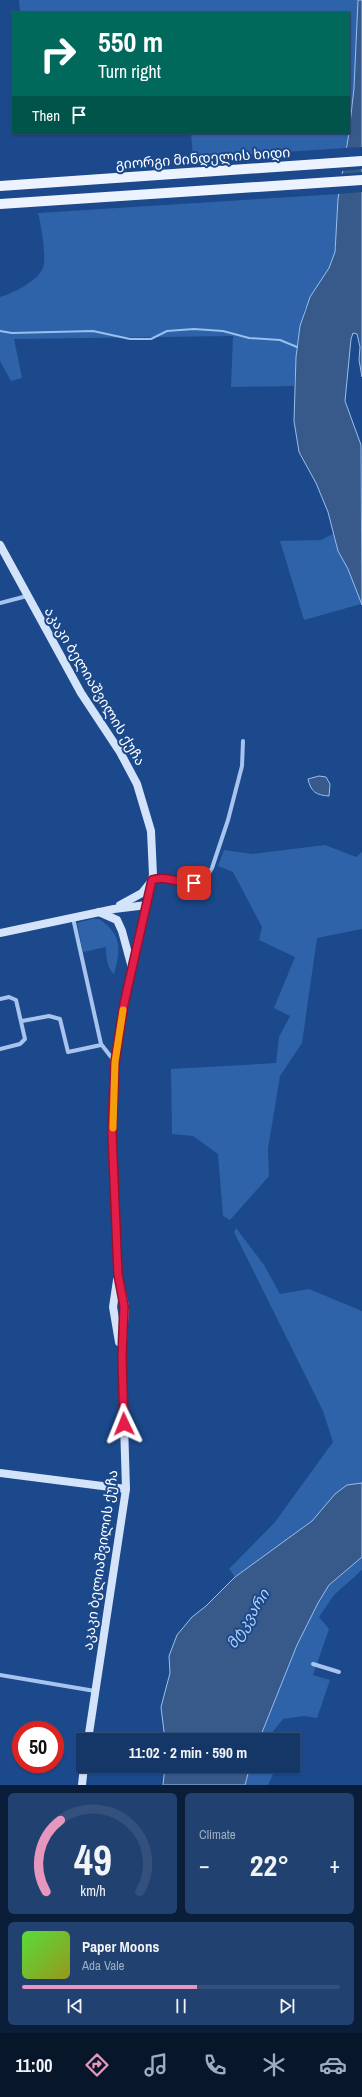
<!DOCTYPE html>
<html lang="en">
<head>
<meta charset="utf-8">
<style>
  :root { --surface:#143768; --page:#214271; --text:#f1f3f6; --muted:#9dacc0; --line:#33517c; --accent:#e797bd }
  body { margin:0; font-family:"Archivo Narrow","Noto Sans Georgian",sans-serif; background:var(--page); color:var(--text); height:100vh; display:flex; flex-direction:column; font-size:15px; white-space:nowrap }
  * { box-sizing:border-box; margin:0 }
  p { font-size:13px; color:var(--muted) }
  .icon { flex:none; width:22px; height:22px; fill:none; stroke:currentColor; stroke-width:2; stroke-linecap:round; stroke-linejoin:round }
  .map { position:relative; height:1785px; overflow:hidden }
  .side { display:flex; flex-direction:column; gap:8px; padding:8px; background:#0b1e39; flex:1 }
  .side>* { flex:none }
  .guide { position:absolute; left:12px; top:12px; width:338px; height:122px; border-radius:0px; box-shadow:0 1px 3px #0004,0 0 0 1px var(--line); background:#00695c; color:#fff; overflow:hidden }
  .speed { position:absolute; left:12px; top:1721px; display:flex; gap:8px; font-size:20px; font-weight:700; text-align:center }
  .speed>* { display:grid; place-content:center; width:52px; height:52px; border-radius:50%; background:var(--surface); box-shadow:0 1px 3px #0004,0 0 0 1px var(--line); line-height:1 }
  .speed .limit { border:6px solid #d22; background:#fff; color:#111 }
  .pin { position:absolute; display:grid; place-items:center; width:34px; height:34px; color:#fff; margin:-17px; border-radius:8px; box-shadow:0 2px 6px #0006 }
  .me { position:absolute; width:44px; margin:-22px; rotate:358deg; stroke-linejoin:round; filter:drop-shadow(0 0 3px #0008) }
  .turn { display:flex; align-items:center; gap:14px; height:84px; padding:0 20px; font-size:18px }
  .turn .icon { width:52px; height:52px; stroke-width:2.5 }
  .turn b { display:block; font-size:28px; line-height:34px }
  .then { display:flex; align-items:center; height:38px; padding:0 20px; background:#0003; gap:8px; font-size:15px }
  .big { font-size:30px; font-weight:800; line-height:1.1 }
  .side .tile { flex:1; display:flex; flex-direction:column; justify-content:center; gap:6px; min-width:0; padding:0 14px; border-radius:6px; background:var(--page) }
  .side .dial { align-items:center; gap:0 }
  .dial svg { height:104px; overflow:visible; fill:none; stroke:var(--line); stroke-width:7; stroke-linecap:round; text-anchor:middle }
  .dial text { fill:var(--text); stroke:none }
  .song { display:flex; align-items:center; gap:12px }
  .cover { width:48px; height:48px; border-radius:6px; background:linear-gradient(135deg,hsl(110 70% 55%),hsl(60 70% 35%)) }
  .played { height:4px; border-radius:2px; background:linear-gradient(90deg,var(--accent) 55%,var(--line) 55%) }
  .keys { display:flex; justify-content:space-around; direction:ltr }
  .heat { display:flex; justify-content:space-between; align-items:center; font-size:22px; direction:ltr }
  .side .tiles { flex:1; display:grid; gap:8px; grid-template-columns:1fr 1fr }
  .tile:last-child { grid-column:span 2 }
  .trip { position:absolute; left:76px; top:1733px; width:224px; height:40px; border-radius:0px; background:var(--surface); box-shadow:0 1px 3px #0004,0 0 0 1px var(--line); font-weight:800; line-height:40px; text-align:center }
  .menu { display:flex; height:64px; justify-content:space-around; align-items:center; background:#08162a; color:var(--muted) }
  .menu .icon { width:28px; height:28px }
  .menu .current { color:var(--accent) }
  .menu b { font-size:18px; color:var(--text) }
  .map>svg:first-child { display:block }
  .green { fill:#2e63a9 }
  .water { fill:#385a8a; stroke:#99bfef }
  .pier { fill:#1b498b }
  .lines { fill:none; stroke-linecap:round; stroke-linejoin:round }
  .stream { stroke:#99bfef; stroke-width:2 }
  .street { stroke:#a6c4ed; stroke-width:4 }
  .secondary { stroke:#d3e3f9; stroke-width:8 }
  .primary { stroke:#ecf3ff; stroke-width:10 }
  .route-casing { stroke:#92132f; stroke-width:10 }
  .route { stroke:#e11d48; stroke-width:7 }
  .slow { stroke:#f59e0b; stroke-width:7 }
  .labels { text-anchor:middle; stroke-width:4; stroke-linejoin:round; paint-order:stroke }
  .street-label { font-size:14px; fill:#fff; stroke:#1b498b }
  .water-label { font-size:15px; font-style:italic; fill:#b2cff4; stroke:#1b498b }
</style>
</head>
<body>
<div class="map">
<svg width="362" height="1785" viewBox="0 0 362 1785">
  <rect width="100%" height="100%" fill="#1b498b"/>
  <g class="green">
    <polygon points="19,0 358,0 354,88 349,132 349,13 20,13"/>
    <polygon points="191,133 349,133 346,148 193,158"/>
    <path d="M339,194L335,252L329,268L304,310L297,344L294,386L231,387L233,336L14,339L22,378L11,381L0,361V297C14,293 37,281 43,268C47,259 41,223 38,213Z"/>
    <polygon points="333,534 338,551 348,569 361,604 304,620 280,541 321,540"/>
    <polygon points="325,845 356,857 362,852 362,929 317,938 302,1043 280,1076 268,1149 269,1176 230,1220 223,1216 218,1154 193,1136 172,1134 171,1069 276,1063 279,1037 290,1016 274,1008 295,957 259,940 262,927 233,872 218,866 224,850 252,854"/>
    <path d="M92,919H99C122,934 121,949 114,974C107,968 106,956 106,947L83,952L77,923Z"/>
    <polygon points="236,1228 264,1265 280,1294 309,1289 362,1311 362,1483 347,1485 335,1494 312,1521 235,1577 229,1569 275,1522 333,1442 323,1411 234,1232"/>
    <polygon points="362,1557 362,1570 334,1595 319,1617 329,1629 313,1675 330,1680 317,1718 304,1716 283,1719 266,1740 259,1740 297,1645 318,1603 329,1585"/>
    <polygon points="250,1766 264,1766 273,1774 268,1785 245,1785"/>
  </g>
  <g class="water">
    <polygon points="358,0 362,0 362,377 359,360 360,347 357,334 353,333 351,339 345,401 361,445 362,605 348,569 338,551 328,512 316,483 299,452 294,421 296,357 300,326 310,297 329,268 335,252 338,199 349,133 354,88"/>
    <path d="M319,776L326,777L330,784L329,796C316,795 311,792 308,779Z"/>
    <polygon points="362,1483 362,1557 329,1585 318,1603 297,1645 259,1740 165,1740 161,1707 170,1673 169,1656 177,1635 192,1617 206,1606 235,1577 312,1521 335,1494 347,1485"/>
    <polygon points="165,1766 250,1766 245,1785 163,1785"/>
  </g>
  <g class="pier">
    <polygon points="362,147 362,169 341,171 344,148"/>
    <polygon points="362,172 362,192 337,194 340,174"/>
  </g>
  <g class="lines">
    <polyline class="stream" points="0,331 12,333 93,331 130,339 151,339 167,331 194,329 223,331 249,338 280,340 297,347"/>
    <g class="street">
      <polyline points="0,603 27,596"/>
      <polyline points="153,880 161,877 184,884 204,881 212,868 228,820 242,766 243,741"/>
      <polyline points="73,918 101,1044 115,1062"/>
      <polyline points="0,999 9,997 16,1000 25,1039 20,1044 0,1049"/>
      <polyline points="22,1021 49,1016 60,1019 68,1052 101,1045"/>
      <polyline points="313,1664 339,1672"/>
      <polyline points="0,1675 95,1691"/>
    </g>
    <g class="secondary">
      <polyline points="0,545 81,693 120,752 137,784 151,831 153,875 124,1004 115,1062 112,1133 118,1274 125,1306 122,1358 126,1489 88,1740"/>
      <polyline points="120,905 142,893 150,883"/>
      <polyline points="99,912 117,920 122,931 132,968"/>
      <polyline points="0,933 114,909 147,905"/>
      <polyline points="117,1280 113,1307 119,1342"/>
      <polyline points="0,1473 126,1489"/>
      <polyline points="82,1785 84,1766"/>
    </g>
    <g class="primary">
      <polyline points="0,186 362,161"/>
      <polyline points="0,204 362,180"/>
    </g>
  </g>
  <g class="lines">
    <g class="route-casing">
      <path id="route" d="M124,1424L122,1358L124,1306L118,1274L112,1133L115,1062L124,1004L152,880C166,875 179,884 194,883"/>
    </g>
    <use href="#route" class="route"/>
    <polyline class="slow" points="113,1128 115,1062 123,1010"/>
  </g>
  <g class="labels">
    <g class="street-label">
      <text transform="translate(203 158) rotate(-4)" y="5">გიორგი მინდელის ხიდი</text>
      <text transform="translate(95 686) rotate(59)" y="5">აკაკი ბელიაშვილის ქუჩა</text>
      <text transform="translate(100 1560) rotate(-82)" y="5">აკაკი ბელიაშვილის ქუჩა</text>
    </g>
    <g class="water-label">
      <text transform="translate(248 1619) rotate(-58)" y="5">მტკვარი</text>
    </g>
  </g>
</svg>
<div class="speed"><div class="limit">50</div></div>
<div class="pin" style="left:194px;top:883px;background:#d93025"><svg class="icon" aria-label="arrive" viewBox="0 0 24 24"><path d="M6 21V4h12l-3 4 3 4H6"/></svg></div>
<svg class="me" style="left:124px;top:1424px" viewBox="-20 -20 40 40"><path d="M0-17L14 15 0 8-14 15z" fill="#e11d48" stroke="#fff" stroke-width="4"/></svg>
<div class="trip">11:02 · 2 min · 590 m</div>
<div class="guide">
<div class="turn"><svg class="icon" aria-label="right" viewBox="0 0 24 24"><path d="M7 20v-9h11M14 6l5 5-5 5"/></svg><div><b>550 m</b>Turn right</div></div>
<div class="then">Then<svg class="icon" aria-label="arrive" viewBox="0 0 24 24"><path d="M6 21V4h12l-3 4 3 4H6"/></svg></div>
</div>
</div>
<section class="side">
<div class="tiles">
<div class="tile dial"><svg viewBox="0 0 100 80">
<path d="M14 69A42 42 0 1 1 86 69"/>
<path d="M14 69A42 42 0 0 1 25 14" stroke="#e797bd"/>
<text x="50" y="56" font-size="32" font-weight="700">49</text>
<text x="50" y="72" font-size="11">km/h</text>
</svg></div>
<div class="tile"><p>Climate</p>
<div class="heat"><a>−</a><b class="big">22°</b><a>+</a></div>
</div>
<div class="tile">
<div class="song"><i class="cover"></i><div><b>Paper Moons</b><p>Ada Vale</p></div></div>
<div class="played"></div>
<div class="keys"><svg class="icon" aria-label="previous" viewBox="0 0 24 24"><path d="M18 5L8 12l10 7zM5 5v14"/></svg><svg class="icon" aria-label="pause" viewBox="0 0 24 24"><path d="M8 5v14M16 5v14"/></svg><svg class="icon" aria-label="next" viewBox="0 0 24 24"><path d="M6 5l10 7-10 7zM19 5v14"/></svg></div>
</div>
</div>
</section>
<nav class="menu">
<b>11:00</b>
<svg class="icon current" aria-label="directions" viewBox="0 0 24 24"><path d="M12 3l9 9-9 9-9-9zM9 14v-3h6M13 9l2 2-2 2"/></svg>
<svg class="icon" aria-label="music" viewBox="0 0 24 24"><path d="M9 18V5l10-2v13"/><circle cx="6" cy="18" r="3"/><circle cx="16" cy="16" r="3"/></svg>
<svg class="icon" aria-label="phone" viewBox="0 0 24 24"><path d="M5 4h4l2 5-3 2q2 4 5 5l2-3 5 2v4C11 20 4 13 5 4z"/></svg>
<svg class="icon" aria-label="climate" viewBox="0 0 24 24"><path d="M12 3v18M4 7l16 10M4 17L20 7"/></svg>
<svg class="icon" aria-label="car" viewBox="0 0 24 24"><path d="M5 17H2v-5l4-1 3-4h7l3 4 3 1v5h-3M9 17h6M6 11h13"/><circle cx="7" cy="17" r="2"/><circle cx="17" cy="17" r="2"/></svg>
</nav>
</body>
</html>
